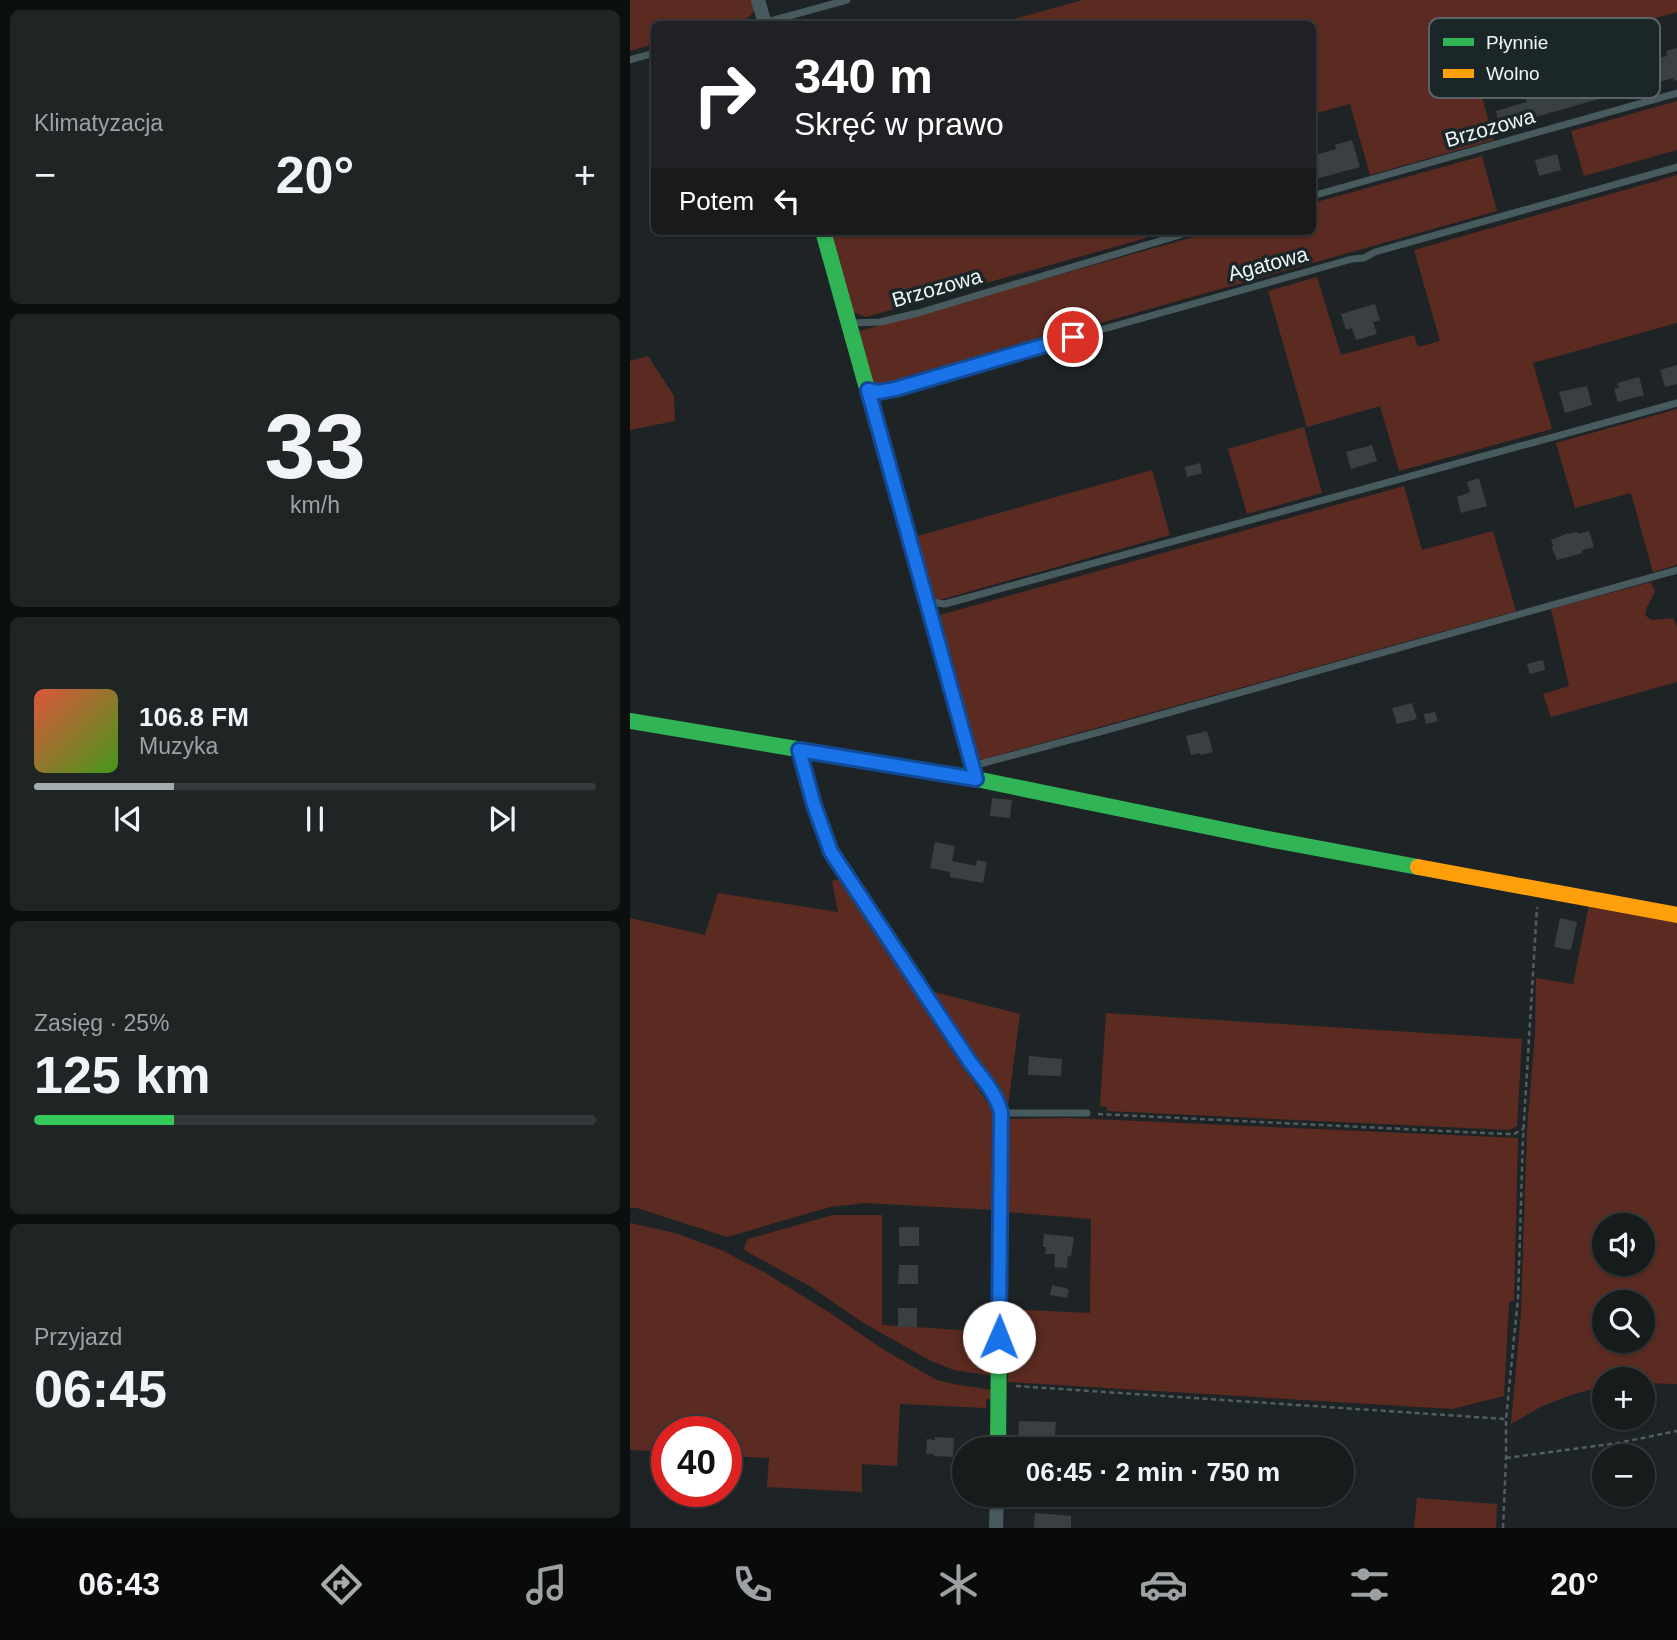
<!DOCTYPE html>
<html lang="pl">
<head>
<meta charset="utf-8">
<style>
  :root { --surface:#161b1c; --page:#1f2425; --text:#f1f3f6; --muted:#9ea1a3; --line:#35393b; --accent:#a5acae }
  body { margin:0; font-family:Helvetica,sans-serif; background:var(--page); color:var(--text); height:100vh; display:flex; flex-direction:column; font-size:26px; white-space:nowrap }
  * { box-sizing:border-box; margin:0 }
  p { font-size:23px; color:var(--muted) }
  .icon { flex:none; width:38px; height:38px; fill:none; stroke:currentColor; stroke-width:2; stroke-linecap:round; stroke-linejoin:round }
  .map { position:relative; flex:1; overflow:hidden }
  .side { display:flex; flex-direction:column; gap:10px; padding:10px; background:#0c0f0f; width:630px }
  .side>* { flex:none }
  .guide { position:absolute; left:21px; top:21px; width:665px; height:214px; border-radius:10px; box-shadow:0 2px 5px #0004,0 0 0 2px var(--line); background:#202124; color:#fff; overflow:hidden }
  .buttons { position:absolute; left:962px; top:1213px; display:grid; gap:14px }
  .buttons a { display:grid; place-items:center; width:63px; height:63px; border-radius:50%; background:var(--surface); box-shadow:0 2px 5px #0004,0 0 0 2px var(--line); font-size:35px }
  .speed { position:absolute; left:21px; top:1416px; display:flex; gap:14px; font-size:35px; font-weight:700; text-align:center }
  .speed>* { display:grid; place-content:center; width:91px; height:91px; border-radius:50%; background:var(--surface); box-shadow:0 2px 5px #0004,0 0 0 2px var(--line); line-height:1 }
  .speed .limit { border:10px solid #d22; background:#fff; color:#111 }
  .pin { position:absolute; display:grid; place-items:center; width:60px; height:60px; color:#fff; margin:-30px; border:4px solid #fff; border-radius:50%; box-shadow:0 2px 7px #0007 }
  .me { position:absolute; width:77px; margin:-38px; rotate:1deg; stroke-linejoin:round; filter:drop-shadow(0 0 5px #0008) }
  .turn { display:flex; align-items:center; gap:24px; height:147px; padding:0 28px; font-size:32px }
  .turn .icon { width:91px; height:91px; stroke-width:2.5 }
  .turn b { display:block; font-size:49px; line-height:60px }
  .then { display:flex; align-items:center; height:66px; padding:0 28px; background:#0003; gap:14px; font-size:26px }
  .big { font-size:52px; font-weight:800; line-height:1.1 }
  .side .widget { flex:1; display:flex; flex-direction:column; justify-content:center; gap:10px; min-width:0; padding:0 24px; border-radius:10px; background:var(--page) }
  .side .dial { align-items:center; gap:0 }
  .dial b { font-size:91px; line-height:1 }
  .song { display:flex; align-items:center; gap:21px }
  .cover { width:84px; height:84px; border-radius:10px; background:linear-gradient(135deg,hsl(10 70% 55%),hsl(100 70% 35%)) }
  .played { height:7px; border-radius:4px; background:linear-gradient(90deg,var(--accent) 25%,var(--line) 25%) }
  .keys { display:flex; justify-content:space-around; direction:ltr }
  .heat { display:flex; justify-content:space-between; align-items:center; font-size:38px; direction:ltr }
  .charge { height:10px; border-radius:5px; background:linear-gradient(90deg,#34c759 25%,var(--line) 0) }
  .trip { position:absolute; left:322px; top:1437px; width:402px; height:70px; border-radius:35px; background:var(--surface); box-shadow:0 2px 5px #0004,0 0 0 2px var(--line); font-weight:800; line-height:70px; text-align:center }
  .tabs { display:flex; height:112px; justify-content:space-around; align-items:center; background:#090b0b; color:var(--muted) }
  .tabs .icon { width:49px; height:49px }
  .tabs .selected { color:var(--accent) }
  .tabs b { font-size:32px; color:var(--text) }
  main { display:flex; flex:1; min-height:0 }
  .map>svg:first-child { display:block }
  .green { fill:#5b2b21; fill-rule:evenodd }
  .building { fill:#3a4042 }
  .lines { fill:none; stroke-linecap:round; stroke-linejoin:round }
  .path { stroke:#505e60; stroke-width:2.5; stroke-dasharray:5 3.5; stroke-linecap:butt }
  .lane { stroke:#475a5e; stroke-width:7 }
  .street { stroke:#475a5e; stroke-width:14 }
  .fast { stroke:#30b455; stroke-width:16 }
  .slow { stroke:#ff9f0a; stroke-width:16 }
  .route-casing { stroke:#114b97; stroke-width:18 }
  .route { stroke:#1a73e8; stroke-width:12 }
  .labels { text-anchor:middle; stroke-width:7; stroke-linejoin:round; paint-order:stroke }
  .street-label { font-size:21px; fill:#eef5f7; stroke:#1b2629 }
  .key { fill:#1b2629; stroke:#5a6467; stroke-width:2 }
  .key-label { font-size:19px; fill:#eef5f7 }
</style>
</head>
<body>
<main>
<section class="side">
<div class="widget"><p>Klimatyzacja</p>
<div class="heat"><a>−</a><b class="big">20°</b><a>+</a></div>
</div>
<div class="widget dial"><b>33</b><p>km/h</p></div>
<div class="widget">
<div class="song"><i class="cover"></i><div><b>106.8 FM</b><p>Muzyka</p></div></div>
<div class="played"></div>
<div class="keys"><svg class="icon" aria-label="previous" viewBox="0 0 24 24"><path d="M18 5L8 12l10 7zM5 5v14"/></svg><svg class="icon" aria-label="pause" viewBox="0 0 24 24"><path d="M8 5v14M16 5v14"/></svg><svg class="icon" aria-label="next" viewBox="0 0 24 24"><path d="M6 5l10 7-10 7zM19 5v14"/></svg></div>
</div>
<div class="widget"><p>Zasięg · 25%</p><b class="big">125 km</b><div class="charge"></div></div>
<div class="widget"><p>Przyjazd</p><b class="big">06:45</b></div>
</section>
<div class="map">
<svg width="1047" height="1528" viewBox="0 0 1047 1528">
  <rect width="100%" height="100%" fill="#1e2426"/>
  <g class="green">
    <path d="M0,0H123C125,6 125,11 120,16C108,29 44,24 24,24V44L0,51Z"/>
    <polygon points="453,0 1047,0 1047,12 844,69 864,140 740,175 720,104 683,114 682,24 366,24"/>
    <polygon points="1047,101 1047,150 954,176 941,131"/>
    <polygon points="852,156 867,211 243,387 226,332 585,231 682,231 683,203"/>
    <polygon points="1047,175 1047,323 903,363 922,429 769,471 750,406 677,427 638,291 687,277 711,355 784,335 788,347 810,341 784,250"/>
    <polygon points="198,231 514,231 516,238 236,317 220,311"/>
    <polygon points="18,356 44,396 45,421 0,430 0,361"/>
    <polygon points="1047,409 1047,565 1023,572 1001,493 945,508 926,443"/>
    <polygon points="674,427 692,493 617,514 598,449"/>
    <polygon points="522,470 540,535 306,601 284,537"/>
    <polygon points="774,486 792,550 863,531 886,611 347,761 310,615"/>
    <polygon points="1021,582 1025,592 1017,607 1015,615 1021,620 1043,618 1047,627 1047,682 921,717 913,694 939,686 921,609"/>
    <polygon points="211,879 364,1113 365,1210 235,1203 200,1207 97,1237 7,1208 0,1208 0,918 75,935 88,893 208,912 202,881"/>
    <path d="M959,905L1047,921V1384L1013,1383V1379H975V1386L944,1394L912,1406L881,1424L891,1313L897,1129L905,1035L906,978L943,984ZM975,1225H1013V1264H975ZM975,1302H1013V1340H975Z"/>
    <polygon points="300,991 390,1014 378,1106"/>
    <polygon points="476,1013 892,1039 887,1126 879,1130 477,1111 477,1107 470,1106"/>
    <polygon points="440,1118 888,1138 884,1301 879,1302 874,1396 822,1409 378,1382 378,1309 460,1313 461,1219 376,1212 376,1119"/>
    <polygon points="203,1215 252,1215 252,1325 363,1332 362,1376 324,1370 299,1360 232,1322 181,1287 118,1252 114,1249 115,1245 118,1239"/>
    <polygon points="0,1223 45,1233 91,1250 134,1272 200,1313 254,1350 307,1380 323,1384 362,1390 363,1400 356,1399 356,1408 270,1404 267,1466 232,1464 232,1492 137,1487 139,1458 96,1456 96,1432 37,1432 37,1452 0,1450"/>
    <polygon points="787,1498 867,1504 866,1528 784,1528"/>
  </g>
  <g class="building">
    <polygon points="1047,48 1047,80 1044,81 1043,78 870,127 866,111 897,102 895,96 904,93 903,89 921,84 922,88 946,82 944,77 966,71 968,75 991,69 990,64 1012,58 1013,62 1037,56 1036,51"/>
    <polygon points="722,140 730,167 682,180 682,156 706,149 705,145"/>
    <polygon points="927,154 931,170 909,176 905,160"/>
    <polygon points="745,304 750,320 743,322 747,334 726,340 722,328 716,330 711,314"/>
    <polygon points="1047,365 1047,384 1035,387 1030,370"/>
    <polygon points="1009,377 1014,395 988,402 984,389 989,388 987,383"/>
    <polygon points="957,386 962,405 935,413 929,392"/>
    <polygon points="742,445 747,461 721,469 716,452"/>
    <polygon points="570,463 572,473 557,477 555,467"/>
    <polygon points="849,478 857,506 831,513 827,497 840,492 837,482"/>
    <polygon points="959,531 964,547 952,550 953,553 927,560 922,548 923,545 921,540 938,533 939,534 947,532 948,534"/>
    <polygon points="913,660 915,670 900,674 897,664"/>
    <polygon points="782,703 787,719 767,724 762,708"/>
    <polygon points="805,712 808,721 796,724 794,714"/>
    <polygon points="577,731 583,752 571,755 570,753 561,755 556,736"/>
    <polygon points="362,798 382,800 380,818 360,816"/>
    <polygon points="305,842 325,846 322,861 346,866 347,860 357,862 353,883 320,877 320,872 300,868"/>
    <polygon points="930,918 947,922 941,950 924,947"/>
    <polygon points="399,1056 432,1059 431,1076 398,1075"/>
    <rect x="269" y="1227" width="20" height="19"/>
    <polygon points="414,1234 444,1237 441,1257 438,1256 437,1268 424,1267 425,1254 415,1254 416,1247 413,1247"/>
    <polygon points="269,1265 288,1265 288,1284 268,1284"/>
    <polygon points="422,1285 439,1289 437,1298 420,1295"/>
    <rect x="268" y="1308" width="19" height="19"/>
    <polygon points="389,1421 426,1422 425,1435 405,1435 405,1438 401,1438 401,1446 388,1445"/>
    <polygon points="305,1437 324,1438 323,1457 304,1456 304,1454 296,1454 297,1439 305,1440"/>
    <polygon points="405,1513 441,1516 441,1528 404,1528"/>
  </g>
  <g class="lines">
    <g class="path">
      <polyline points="468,1114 876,1134 884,1134 893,1129"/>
      <polyline points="386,1386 875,1419"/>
      <polyline points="876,1458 988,1443 1047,1431"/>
      <polyline points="873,1528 876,1458 876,1419 888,1298 893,1138 907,907"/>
    </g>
    <g class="lane">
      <polyline points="133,23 217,0"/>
      <polyline points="0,60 24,53"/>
      <polyline points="682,196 1047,93"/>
      <polyline points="223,323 250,322 288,313 563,231"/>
      <polyline points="242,391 249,392 265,389 392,352 722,259 734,258 745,252 1047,167"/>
      <polyline points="301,602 315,604 1047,403"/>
      <polyline points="346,765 473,731 1047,570"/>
      <polyline points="373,1113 457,1113"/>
    </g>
    <g class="street">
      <polyline points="128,0 135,24"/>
      <polyline points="366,1528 367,1494"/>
    </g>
    <g class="fast">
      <polyline points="193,231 346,779"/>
      <polyline points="0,721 346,779 638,839 788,867"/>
      <path d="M169,750L184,805L201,852L340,1062C352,1078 365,1093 371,1113L368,1449"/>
    </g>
    <polyline class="slow" points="788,867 1047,915"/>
  </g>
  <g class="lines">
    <g class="route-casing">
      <path id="route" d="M369,1337L371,1113C367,1094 352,1078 340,1062L201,852L184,805L169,750L346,779L238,390L249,392L265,389L443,337"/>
    </g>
    <use href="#route" class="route"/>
  </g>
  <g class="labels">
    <g class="street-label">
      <text transform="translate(860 128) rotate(-16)" y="7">Brzozowa</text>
      <text transform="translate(638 264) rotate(-15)" y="7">Agatowa</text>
      <text transform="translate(307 288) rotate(-16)" y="7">Brzozowa</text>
    </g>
  </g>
  <rect x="799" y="18" width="231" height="80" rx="10" class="key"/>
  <rect x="813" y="38" width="31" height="8" fill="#30b455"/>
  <rect x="813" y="69" width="31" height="9" fill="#ff9f0a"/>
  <g class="key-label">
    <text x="856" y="49">Płynnie</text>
    <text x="856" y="80">Wolno</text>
  </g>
</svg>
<div class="buttons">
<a><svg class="icon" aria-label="sound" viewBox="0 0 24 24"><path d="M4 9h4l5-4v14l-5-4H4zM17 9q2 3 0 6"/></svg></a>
<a><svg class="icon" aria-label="search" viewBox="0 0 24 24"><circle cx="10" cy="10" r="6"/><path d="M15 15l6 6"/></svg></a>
<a>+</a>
<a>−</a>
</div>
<div class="speed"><div class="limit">40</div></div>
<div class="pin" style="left:443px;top:337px;background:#d93025"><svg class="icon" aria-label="arrive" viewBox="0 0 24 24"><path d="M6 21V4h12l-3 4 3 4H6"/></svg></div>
<svg class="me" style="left:369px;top:1337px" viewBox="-20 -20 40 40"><circle r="19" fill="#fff"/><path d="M0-13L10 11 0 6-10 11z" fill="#1a73e8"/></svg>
<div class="trip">06:45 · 2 min · 750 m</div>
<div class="guide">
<div class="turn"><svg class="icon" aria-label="right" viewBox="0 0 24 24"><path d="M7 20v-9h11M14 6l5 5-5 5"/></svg><div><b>340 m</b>Skręć w prawo</div></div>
<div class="then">Potem<svg class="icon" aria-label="left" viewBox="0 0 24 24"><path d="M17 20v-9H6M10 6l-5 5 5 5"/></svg></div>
</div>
</div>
</main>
<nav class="tabs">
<b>06:43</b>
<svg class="icon selected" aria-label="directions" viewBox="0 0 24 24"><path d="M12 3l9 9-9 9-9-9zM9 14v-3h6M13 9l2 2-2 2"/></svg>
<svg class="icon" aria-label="music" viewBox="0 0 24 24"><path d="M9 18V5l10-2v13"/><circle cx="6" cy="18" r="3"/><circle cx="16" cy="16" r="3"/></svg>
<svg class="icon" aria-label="phone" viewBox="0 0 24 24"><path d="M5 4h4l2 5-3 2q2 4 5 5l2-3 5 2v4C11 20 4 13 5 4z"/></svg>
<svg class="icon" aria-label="climate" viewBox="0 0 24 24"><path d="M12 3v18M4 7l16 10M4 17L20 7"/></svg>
<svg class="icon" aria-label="car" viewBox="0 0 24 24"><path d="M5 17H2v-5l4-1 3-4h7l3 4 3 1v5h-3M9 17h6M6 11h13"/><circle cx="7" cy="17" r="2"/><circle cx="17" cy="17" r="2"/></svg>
<svg class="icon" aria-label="filters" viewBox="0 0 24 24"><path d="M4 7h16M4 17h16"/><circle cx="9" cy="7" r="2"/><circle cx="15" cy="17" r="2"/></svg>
<b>20°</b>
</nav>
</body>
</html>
